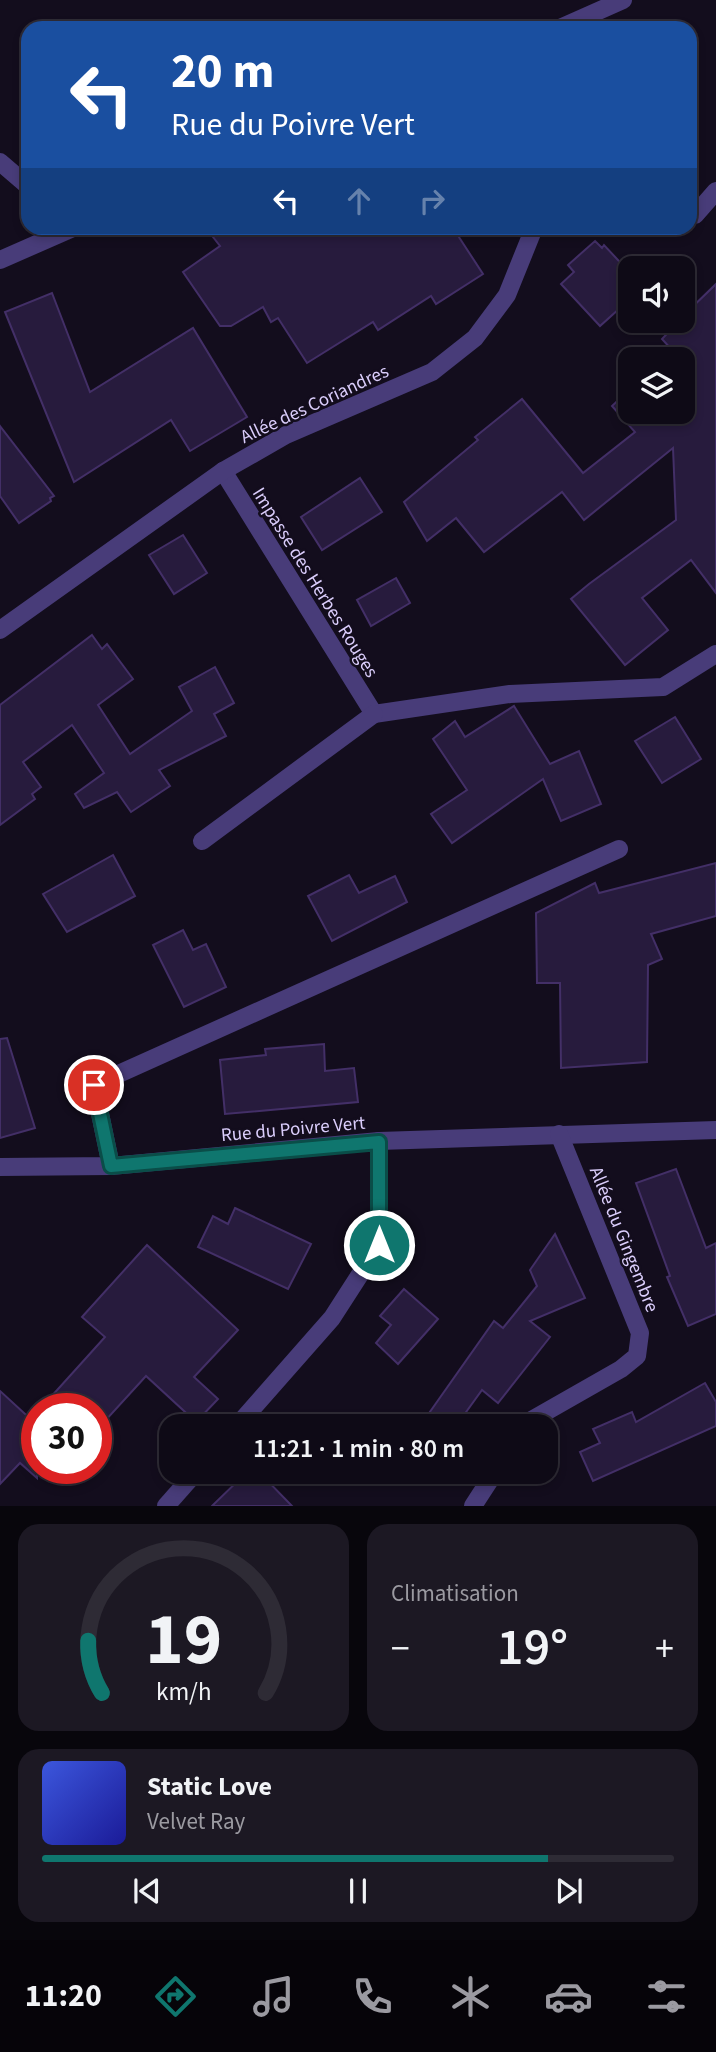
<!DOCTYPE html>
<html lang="fr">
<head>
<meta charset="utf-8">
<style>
  :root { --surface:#0e0a16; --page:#1c1823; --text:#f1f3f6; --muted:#9b9aa1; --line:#2e2b35; --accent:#0f766e }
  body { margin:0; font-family:"Source Sans 3",sans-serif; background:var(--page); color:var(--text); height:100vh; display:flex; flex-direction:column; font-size:26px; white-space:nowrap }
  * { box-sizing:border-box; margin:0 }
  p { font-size:23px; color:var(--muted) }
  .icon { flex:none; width:38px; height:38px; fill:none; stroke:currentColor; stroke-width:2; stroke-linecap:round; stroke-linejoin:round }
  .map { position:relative; height:1506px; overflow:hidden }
  .sheet { display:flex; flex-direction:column; gap:18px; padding:18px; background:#08060c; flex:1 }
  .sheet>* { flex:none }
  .top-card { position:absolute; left:21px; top:21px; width:676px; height:214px; border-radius:21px; box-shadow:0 4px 10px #0003,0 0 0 2px var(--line); background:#1a4fa0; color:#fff; overflow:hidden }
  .tools { position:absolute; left:618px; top:256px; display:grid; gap:14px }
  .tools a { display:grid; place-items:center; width:77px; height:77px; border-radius:14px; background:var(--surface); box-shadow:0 4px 10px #0003,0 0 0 2px var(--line); font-size:35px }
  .speed { position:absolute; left:21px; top:1393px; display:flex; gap:14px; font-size:35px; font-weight:700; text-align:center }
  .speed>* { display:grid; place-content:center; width:91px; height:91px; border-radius:50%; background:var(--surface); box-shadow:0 4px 10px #0003,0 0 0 2px var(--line); line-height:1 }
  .speed .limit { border:10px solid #d22; background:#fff; color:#111 }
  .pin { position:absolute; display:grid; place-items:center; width:60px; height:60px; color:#fff; margin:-30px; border:4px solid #fff; border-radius:50%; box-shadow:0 2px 7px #0007 }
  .me { position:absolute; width:77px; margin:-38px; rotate:0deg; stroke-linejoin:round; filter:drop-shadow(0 0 5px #0008) }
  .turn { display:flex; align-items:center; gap:24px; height:147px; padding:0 35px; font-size:32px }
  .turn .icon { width:91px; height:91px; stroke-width:2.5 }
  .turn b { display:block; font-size:49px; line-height:60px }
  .lanes { display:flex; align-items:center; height:66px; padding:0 35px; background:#0003; justify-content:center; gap:35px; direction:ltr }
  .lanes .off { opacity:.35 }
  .big { font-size:52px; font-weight:600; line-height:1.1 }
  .sheet .tile { flex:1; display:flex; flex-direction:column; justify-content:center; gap:10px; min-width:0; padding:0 24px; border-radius:21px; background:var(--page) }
  .sheet .dial { align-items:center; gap:0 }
  .dial svg { height:182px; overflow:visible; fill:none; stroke:var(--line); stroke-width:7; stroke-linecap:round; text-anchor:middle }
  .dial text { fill:var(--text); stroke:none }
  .song { display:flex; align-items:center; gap:21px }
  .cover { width:84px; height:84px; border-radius:10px; background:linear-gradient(135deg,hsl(230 70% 55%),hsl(240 70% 35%)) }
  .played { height:7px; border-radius:4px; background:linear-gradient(90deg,var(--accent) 80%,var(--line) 80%) }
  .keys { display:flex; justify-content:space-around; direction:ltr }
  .heat { display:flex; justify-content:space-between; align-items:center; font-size:38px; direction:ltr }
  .sheet .tiles { flex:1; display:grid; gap:18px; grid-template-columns:1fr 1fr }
  .tile:last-child { grid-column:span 2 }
  .trip { position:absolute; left:159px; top:1414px; width:399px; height:70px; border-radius:21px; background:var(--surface); box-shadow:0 4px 10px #0003,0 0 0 2px var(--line); font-weight:600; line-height:70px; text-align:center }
  .tab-bar { display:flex; height:112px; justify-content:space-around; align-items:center; background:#060409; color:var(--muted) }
  .tab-bar .icon { width:49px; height:49px }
  .tab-bar .selected { color:var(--accent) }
  .tab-bar b { font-size:32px; color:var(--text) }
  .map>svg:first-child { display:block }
  .building { fill:#271b3d; stroke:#432f67; stroke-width:2 }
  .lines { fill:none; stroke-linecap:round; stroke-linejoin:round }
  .minor { stroke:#483c79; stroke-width:18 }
  .tertiary { stroke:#483c79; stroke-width:18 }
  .route-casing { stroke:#0a4d48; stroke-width:18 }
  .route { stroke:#0f766e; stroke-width:12 }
  .labels { text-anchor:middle; stroke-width:5; stroke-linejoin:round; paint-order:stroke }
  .street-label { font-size:19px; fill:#dacdfb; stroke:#130d1d }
</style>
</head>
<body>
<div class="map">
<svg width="716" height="1506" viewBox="0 0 716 1506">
  <rect width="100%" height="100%" fill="#130d1d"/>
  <g class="building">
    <polygon points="206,228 453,228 483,274 436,304 431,296 378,330 373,322 307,363 278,318 271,322 263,307 231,326 220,326 183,272 220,246"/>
    <polygon points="595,241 602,248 604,245 630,273 630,299 600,326 561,284 574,272 568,265"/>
    <polygon points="716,284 716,593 691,560 642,598 668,630 625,665 571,599 589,584 676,520 673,448 584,520 562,492 484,552 456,518 427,541 404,502 478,440 475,437 522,399 583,473 635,432 612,406 630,389 630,411 682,411 682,359 663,359 672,350 662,339 680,320 682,320 682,317"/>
    <polygon points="52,293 90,392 193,328 247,417 190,451 171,420 74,482 5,312"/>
    <polygon points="0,426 54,496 50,498 51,501 19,523 0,496"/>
    <polygon points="360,478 382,512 322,550 301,517"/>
    <polygon points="183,535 207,573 174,594 149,555"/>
    <polygon points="396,578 410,603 371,626 357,600"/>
    <polygon points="92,635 102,649 107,644 133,679 98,705 130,754 192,711 179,687 215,667 234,703 214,714 226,736 159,770 170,786 131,812 117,792 84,808 75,794 104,773 72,725 23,762 41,787 32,794 35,799 0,825 0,705"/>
    <polygon points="514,706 550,764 579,751 601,804 561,821 543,779 452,843 431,814 467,790 433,739 455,721 465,737"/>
    <polygon points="675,717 701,759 662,783 635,741"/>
    <polygon points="113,855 135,896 67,932 43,894"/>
    <polygon points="716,863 716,916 651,934 662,959 648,965 647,1062 561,1068 560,983 537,983 536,913 595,883 599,893"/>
    <polygon points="349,875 359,893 395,876 407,902 332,941 308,896"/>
    <polygon points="183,930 193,950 206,944 226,987 184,1007 153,945"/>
    <polygon points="7,1038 35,1128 0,1138 0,1039"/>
    <polygon points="324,1044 325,1071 354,1068 358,1102 225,1114 220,1060 266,1055 265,1049"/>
    <polygon points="676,1169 706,1248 716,1243 716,1314 688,1326 667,1277 670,1276 636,1183"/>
    <polygon points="235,1208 311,1244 288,1289 198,1247 213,1216 228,1224"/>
    <polygon points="555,1234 585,1298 530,1321 550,1337 498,1403 482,1390 456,1426 420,1426 494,1321 503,1328 537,1286 530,1270"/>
    <polygon points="147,1245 238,1330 194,1377 218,1399 196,1422 146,1376 105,1421 96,1414 96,1409 40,1409 105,1337 82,1317"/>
    <polygon points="404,1289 438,1319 398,1364 376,1343 391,1325 380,1316"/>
    <polygon points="705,1383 716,1402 716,1426 593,1481 580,1452 600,1443 593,1429 632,1412 636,1422"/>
    <polygon points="0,1391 37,1425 37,1478 20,1463 0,1484"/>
    <polygon points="247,1472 259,1472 292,1506 212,1506"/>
  </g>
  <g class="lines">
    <g class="minor">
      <polyline points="0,162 28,186"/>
      <polyline points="690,214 695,215 716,191"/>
      <polyline points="223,471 374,714 510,694 663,687 716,654"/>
      <polyline points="0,630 223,471 286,435 432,372 475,338 507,295 534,228"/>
      <polyline points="202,841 374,714"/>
      <polyline points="111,1166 94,1085 619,849"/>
      <polyline points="0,1167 111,1166 379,1141 716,1130"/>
      <polyline points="237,1426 332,1318 379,1245 379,1141"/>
      <polyline points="525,1426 528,1422 621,1369 637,1356 640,1333 559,1134"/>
      <polyline points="166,1506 196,1472"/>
      <polyline points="473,1506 495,1472"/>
    </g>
    <g class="tertiary">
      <polyline points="560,28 623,0"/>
      <polyline points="0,260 73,228"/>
    </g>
  </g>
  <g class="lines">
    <g class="route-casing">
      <polyline id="route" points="94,1085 111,1166 379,1142 379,1245"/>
    </g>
    <use href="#route" class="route"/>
  </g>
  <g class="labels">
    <g class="street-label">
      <text transform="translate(314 403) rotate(-25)" y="7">Allée des Coriandres</text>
      <text transform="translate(316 582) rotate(58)" y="7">Impasse des Herbes Rouges</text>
      <text transform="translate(293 1128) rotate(-5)" y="7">Rue du Poivre Vert</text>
      <text transform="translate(625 1239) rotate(68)" y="7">Allée du Gingembre</text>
    </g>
  </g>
</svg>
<div class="tools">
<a><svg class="icon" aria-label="sound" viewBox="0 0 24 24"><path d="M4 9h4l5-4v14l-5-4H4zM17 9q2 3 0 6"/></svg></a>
<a><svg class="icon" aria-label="layers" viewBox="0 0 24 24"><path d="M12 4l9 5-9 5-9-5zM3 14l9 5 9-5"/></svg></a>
</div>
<div class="speed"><div class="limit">30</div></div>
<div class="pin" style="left:94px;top:1085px;background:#d93025"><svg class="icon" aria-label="arrive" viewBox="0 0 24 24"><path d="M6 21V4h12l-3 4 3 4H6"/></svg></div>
<svg class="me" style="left:379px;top:1245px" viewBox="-20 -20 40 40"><circle r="17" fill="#0f766e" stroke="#fff" stroke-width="3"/><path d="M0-11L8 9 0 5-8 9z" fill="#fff"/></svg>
<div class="trip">11:21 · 1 min · 80 m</div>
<div class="top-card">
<div class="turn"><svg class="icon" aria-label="left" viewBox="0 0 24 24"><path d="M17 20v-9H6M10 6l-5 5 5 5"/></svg><div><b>20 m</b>Rue du Poivre Vert</div></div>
<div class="lanes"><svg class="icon" aria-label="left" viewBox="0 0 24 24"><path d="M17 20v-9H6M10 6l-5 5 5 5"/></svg><svg class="icon off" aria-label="ahead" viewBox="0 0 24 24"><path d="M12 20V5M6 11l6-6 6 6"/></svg><svg class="icon off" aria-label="right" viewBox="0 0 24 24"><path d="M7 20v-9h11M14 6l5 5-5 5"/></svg></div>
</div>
</div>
<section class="sheet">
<div class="tiles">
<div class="tile dial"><svg viewBox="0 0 100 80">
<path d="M14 69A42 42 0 1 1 86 69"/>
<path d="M14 69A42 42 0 0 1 8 46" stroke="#0f766e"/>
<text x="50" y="56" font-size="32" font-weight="700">19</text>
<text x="50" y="72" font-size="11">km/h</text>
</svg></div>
<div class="tile"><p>Climatisation</p>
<div class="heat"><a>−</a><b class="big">19°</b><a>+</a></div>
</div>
<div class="tile">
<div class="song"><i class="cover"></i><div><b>Static Love</b><p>Velvet Ray</p></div></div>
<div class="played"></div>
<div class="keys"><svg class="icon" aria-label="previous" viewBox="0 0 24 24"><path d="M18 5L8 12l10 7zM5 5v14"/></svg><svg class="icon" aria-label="pause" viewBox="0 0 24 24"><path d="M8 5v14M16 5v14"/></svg><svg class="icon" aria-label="next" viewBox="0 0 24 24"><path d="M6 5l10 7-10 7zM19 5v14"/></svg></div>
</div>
</div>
</section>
<nav class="tab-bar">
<b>11:20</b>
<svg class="icon selected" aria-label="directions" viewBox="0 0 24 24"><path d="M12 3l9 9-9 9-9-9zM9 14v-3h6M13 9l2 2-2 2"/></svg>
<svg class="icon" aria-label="music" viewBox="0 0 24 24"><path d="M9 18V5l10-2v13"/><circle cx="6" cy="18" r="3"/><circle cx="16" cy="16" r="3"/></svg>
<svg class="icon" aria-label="phone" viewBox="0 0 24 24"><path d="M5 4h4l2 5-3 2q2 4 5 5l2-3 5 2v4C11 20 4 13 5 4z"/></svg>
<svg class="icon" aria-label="climate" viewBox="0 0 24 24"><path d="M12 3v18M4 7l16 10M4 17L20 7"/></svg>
<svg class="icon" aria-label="car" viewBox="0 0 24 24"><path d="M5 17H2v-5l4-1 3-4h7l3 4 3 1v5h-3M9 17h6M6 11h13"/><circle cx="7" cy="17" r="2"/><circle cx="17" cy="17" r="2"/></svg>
<svg class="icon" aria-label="filters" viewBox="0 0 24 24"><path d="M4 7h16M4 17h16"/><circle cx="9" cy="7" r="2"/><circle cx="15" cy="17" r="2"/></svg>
</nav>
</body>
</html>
